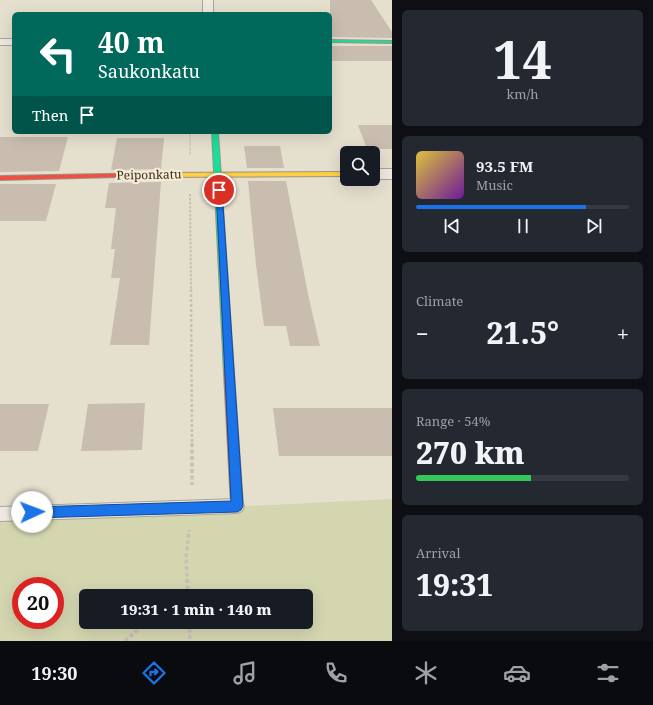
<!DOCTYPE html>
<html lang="en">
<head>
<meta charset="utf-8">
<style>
  :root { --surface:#171b24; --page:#242831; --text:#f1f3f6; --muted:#9ea1a6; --line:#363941; --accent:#1a73e8 }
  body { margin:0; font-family:"Noto Serif",serif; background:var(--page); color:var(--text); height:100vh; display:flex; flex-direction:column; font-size:15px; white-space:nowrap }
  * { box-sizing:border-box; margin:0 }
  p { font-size:13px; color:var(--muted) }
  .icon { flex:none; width:22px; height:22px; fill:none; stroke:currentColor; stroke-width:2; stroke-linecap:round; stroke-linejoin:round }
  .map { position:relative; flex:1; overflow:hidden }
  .panel { display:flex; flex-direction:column; gap:10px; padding:10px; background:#0d0f14; width:261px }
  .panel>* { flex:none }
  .hud { position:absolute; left:12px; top:12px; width:320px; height:122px; border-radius:6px; box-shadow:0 4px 16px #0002; background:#00695c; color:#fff; overflow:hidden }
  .buttons { position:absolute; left:340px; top:146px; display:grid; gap:8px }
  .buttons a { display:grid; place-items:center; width:40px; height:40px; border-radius:6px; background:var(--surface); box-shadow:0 4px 16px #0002; font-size:20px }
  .speed { position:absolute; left:12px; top:577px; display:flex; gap:8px; font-size:20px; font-weight:700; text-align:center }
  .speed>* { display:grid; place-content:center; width:52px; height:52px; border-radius:50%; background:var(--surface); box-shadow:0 4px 16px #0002; line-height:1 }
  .speed .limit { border:6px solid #d22; background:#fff; color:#111 }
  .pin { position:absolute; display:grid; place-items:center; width:34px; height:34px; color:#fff; margin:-17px; border:2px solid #fff; border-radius:50%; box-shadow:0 1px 4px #0007 }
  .me { position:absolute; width:44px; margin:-22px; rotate:88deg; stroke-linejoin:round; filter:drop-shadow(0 0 3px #0008) }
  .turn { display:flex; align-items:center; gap:14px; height:84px; padding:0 20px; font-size:18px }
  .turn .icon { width:52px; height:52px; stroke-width:2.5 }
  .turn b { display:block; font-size:28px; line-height:34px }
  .then { display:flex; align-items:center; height:38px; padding:0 20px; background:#0003; gap:8px; font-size:15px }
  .big { font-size:30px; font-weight:800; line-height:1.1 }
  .panel .widget { flex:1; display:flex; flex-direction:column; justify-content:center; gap:6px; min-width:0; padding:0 14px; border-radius:6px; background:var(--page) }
  .panel .dial { align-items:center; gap:0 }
  .dial b { font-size:52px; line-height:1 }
  .song { display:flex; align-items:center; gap:12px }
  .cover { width:48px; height:48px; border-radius:6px; background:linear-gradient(135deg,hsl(50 70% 55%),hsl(280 70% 35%)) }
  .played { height:4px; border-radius:2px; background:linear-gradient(90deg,var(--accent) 80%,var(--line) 80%) }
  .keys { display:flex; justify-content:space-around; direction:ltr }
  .heat { display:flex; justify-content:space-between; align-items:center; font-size:22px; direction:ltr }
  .charge { height:6px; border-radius:3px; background:linear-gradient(90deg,#34c759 54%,var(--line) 0) }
  .trip { position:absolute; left:79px; top:589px; width:234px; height:40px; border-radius:6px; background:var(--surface); box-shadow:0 4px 16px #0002; font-weight:800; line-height:40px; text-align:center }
  .menu { display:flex; height:64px; justify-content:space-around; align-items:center; background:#090b0e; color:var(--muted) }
  .menu .icon { width:28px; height:28px }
  .menu .on { color:var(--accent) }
  .menu b { font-size:18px; color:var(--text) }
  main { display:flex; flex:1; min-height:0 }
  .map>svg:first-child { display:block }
  .green { fill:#d4d6b0; fill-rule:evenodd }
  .building { fill:#c9bdaf }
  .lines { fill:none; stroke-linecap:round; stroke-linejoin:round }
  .lane-casing { stroke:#aba497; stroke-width:2 }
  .street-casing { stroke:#aba497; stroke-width:2 }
  .fast-casing { stroke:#9a9386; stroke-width:2 }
  .slow-casing { stroke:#9a9386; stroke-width:2 }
  .jam-casing { stroke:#9a9386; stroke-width:2 }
  .path-far3 { stroke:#c6c0b7; stroke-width:1.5; stroke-dasharray:1.5 1; stroke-linecap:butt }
  .path-far2 { stroke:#c6c0b7; stroke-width:2; stroke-dasharray:2.5 1.5; stroke-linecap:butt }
  .path-far1 { stroke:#c6c0b7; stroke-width:2.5; stroke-dasharray:3 2; stroke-linecap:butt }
  .path { stroke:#c6c0b7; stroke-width:3.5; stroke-dasharray:4 2.5; stroke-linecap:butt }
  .lane { fill:#eee9e0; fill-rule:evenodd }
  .street { fill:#eee9e0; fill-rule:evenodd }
  .fast { fill:#16e098; fill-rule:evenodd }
  .slow { fill:#ffcf43; fill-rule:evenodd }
  .jam { fill:#f24e42; fill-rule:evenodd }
  .route { fill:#1a73e8; stroke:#114b97 }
  .labels { text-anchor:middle; stroke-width:4; stroke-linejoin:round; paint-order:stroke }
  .far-street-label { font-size:12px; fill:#3a2c1e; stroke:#f6edd4 }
</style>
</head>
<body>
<main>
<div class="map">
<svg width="392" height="641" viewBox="0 0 392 641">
  <rect width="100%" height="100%" fill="#e5dfce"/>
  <path class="green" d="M392,499V641H0V515L185,509ZM21,586H55V620H21ZM86,596H306V622H86Z"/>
  <g class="building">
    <polygon points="330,0 371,0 392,32 392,38 330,37"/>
    <rect x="330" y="46" width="62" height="15"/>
    <polygon points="358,125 392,125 392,149 367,149"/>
    <polygon points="0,137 68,137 59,171 0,172"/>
    <polygon points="117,138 164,138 161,169 111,170"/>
    <polygon points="244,146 280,146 284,168 247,168"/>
    <polygon points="248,181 286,181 309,299 320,346 290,346 286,326 264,326 256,265"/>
    <polygon points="161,182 149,345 110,345 120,278 111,278 115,249 111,249 116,208 105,208 109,183"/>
    <polygon points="0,184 56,184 46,221 0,221"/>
    <polygon points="145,403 142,450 81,451 88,404"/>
    <polygon points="0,404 49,404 38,451 0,451"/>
    <polygon points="273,408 392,408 392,456 279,456"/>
  </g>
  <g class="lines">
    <g class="lane-casing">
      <polygon id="lane" points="237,499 242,501 244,506 242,511 237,513 0,521 0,507"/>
    </g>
    <g class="street-casing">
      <g id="street">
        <rect x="203" y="0" width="10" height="14"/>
        <rect x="0" y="39" width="14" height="6"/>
        <rect x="373" y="169" width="19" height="10"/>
      </g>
    </g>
    <g class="fast-casing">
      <g id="fast">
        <polygon points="330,40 392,41 392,43 330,42"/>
        <polygon points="212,132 218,132 234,373 232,376 229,377 226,376 224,373"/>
      </g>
    </g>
    <g class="slow-casing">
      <polygon id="slow" points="347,172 347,176 156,177 153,175 156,173"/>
    </g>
    <g class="jam-casing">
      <g id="jam">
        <polygon points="156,173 158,174 158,176 0,180 0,176"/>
        <polygon points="229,369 232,370 234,373 243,506 241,510 237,512 233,510 231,506 224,373 226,370"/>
      </g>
    </g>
    <polyline class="path-far3" points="190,132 190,155"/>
    <polyline class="path-far2" points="190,194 191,290"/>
    <polyline class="path-far1" points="191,289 192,444"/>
    <g class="path">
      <polyline points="192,443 192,485"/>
      <polyline points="188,596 186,558 189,530"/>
      <polyline points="189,622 190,641"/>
      <polyline points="125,641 147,622"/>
    </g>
    <use href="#lane" class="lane"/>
    <use href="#street" class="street"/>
    <use href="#fast" class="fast"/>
    <use href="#slow" class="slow"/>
    <use href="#jam" class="jam"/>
  </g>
  <polygon class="route" points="216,189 222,190 243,506 241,510 237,512 32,518 27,517 26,512 27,508 32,507 231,501"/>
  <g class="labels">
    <g class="far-street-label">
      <text transform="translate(149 175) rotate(-1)" y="4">Peiponkatu</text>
    </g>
  </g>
</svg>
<div class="buttons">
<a><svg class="icon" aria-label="search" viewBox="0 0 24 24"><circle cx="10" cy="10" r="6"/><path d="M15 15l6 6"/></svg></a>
</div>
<div class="speed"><div class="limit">20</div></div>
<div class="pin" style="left:219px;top:190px;background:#d93025"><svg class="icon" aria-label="arrive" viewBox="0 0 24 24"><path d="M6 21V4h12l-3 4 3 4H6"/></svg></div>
<svg class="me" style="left:32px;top:512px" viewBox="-20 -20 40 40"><circle r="19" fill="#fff"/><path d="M0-13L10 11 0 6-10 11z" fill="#1a73e8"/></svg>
<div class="trip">19:31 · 1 min · 140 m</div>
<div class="hud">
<div class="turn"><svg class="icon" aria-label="left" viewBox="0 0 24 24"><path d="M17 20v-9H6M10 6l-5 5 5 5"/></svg><div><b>40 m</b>Saukonkatu</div></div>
<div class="then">Then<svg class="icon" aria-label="arrive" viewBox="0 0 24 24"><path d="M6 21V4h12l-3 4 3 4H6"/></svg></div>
</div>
</div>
<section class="panel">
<div class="widget dial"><b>14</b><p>km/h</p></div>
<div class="widget">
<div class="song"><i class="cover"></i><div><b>93.5 FM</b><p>Music</p></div></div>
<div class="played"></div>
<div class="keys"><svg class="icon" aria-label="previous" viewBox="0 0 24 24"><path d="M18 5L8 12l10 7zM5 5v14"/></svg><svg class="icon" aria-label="pause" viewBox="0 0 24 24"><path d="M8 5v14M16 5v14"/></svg><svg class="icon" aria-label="next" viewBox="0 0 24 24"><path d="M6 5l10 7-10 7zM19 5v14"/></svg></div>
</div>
<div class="widget"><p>Climate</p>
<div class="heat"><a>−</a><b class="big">21.5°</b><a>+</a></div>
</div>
<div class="widget"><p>Range · 54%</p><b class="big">270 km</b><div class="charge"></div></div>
<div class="widget"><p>Arrival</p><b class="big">19:31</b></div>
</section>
</main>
<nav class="menu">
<b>19:30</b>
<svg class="icon on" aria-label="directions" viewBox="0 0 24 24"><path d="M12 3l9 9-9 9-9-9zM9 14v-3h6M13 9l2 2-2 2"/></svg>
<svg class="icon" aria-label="music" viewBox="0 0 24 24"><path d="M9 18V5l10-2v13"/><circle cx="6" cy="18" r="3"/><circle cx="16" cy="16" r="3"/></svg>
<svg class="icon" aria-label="phone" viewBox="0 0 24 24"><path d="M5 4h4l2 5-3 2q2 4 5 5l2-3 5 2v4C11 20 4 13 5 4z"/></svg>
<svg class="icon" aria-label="climate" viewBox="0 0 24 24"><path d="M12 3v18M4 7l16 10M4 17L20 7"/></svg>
<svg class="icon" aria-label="car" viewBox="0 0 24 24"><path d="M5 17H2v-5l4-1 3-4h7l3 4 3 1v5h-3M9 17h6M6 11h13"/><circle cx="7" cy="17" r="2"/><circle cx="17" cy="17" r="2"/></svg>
<svg class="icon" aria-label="filters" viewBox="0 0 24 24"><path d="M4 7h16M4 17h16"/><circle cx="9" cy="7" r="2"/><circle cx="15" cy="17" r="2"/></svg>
</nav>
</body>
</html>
